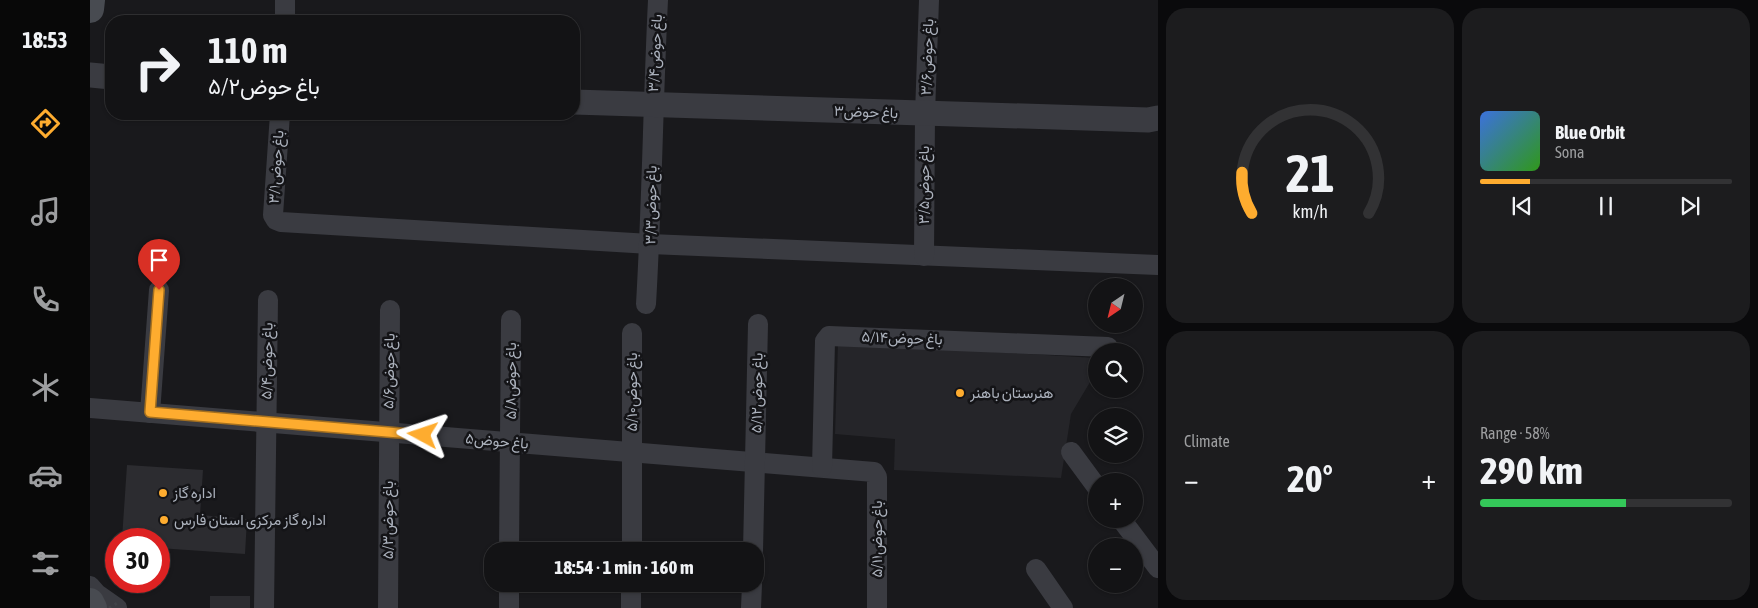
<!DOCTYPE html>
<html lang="en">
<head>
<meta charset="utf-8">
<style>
  :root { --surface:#131315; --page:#1c1c1e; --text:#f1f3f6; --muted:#9d9ea0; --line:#323234; --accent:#feac2f }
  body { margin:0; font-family:"Asap Condensed",Vazirmatn,sans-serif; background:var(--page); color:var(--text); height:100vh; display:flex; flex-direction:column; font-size:19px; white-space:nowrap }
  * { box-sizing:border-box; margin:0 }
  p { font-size:16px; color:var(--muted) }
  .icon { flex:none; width:28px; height:28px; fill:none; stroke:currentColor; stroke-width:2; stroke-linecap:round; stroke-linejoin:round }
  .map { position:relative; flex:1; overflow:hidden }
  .details { display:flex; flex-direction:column; gap:8px; padding:8px; background:#0a0a0c; width:600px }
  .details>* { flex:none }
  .hud { position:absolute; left:15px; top:15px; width:475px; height:105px; border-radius:20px; box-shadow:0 1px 4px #0004,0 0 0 1px var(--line); background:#131315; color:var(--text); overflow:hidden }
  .needle { width:32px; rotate:215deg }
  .tools { position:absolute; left:998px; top:278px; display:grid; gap:10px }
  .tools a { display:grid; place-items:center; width:55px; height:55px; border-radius:50%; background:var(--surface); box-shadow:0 1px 4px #0004,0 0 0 1px var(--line); font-size:25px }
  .speed { position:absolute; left:15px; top:528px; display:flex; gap:10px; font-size:25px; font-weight:700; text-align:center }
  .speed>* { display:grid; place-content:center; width:65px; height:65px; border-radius:50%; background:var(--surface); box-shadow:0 1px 4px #0004,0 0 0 1px var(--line); line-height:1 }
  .speed .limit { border:8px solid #d22; background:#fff; color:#111 }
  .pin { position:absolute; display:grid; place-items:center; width:42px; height:42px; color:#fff; margin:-51px -21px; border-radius:50% 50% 50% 0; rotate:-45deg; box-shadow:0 0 5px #0007 }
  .pin .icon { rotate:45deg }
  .me { position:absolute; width:55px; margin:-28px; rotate:275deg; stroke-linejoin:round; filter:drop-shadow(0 0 4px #0008) }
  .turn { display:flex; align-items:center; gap:18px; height:105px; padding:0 20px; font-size:22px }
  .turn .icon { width:65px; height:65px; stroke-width:2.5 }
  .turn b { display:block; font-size:35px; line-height:42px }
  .big { font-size:38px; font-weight:700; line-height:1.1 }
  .details .widget { flex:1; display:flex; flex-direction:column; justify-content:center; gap:8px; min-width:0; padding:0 18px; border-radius:20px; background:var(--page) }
  .details .dial { align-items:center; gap:0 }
  .dial svg { height:130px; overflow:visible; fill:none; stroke:var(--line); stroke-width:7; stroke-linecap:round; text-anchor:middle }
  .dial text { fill:var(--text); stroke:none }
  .song { display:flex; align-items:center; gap:15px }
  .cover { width:60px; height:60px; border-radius:8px; background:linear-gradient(135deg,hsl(220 70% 55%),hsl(110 70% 35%)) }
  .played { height:5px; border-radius:2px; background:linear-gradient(90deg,var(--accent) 20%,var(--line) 20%) }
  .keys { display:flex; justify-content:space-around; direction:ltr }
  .heat { display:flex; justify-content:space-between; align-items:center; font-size:28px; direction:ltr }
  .charge { height:8px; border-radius:4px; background:linear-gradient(90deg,#34c759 58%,var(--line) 0) }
  .details .tiles { flex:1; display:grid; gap:8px; grid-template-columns:repeat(2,1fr) }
  .trip { position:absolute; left:394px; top:542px; width:280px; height:50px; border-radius:20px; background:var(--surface); box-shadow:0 1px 4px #0004,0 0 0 1px var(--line); font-weight:700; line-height:50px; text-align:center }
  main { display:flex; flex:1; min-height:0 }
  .tabs { display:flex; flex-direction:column; width:90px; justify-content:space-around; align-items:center; background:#080808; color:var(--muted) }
  .tabs .icon { width:35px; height:35px }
  .tabs .selected { color:var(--accent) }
  .tabs b { font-size:22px; color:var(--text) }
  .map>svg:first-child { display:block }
  .built { fill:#252529 }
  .building { fill:#2c2c30 }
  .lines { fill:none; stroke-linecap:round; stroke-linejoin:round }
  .minor { stroke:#3a3b41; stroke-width:20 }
  .tertiary { stroke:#3a3b41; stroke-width:25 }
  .secondary { stroke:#484b51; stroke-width:28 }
  .path-bridge { stroke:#404348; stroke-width:3; stroke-dasharray:2.5 4; stroke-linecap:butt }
  .route-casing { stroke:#a5701f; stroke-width:12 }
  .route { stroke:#feac2f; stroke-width:9 }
  .poi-dot { fill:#feac2f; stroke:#141417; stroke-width:2 }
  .labels { text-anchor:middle; stroke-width:5; stroke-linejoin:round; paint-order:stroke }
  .street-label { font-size:15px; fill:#abb1bc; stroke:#141417 }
  .poi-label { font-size:15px; fill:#abb1bc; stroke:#141417; text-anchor:start }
</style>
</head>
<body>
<main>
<nav class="tabs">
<b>18:53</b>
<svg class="icon selected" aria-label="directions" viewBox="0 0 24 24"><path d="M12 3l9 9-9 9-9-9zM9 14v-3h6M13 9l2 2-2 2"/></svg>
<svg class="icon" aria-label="music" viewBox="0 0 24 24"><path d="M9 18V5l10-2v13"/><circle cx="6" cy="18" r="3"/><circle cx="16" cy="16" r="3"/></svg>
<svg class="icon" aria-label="phone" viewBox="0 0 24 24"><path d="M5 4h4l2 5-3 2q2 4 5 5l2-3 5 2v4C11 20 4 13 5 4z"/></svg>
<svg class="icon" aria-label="climate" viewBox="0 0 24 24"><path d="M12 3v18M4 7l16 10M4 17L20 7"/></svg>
<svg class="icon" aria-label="car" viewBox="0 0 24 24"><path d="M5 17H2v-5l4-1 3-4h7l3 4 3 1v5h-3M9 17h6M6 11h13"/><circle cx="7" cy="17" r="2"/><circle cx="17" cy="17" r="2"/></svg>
<svg class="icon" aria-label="filters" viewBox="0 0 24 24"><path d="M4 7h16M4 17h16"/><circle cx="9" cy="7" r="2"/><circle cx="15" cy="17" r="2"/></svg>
</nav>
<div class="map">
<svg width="1068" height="608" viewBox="0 0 1068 608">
  <rect width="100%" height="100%" fill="#19191c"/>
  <polygon class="built" points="748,343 1006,358 1006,372 981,414 971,478 804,470 805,439 745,434"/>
  <g class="building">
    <polygon points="37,465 113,470 110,515 157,519 155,554 69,548 69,539 32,539"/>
    <rect x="120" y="596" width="40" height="12"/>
  </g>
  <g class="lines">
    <g class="minor">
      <polyline points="195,21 195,0"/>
      <polyline points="190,114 183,215 186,220 191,222 560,244 1068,265"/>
      <polyline points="834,256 835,114 839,0"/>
      <path d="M556,304C562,203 563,101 568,0"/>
      <polyline points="0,408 784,472 787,477 787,608"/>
      <polyline points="60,413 69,290"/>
      <polyline points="981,452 1006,486"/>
      <polyline points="732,467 735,341 739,336 1018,347"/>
      <polyline points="1031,519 1068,568"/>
      <polyline points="419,551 421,320"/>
      <polyline points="542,551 542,333"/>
      <polyline points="663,551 668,324"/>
      <polyline points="946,569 973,608"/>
      <polyline points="0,586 7,594 27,608"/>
      <polyline points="174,608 178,300"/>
      <polyline points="298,608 300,310"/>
      <polyline points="419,608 419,584"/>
      <polyline points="541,608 541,584"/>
      <polyline points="661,608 662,584"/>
    </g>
    <g class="tertiary">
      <polyline points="0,75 21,77"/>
      <polyline points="484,102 1058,120 1068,118"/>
    </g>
    <g class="secondary">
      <polyline points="0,9 1,0"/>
      <polyline points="0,602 3,608"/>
    </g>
    <polyline class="path-bridge" points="19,608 29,602"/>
  </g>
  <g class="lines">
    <g class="route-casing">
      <polyline id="route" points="69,290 60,412 333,435"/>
    </g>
    <use href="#route" class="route"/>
  </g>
  <g class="poi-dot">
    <circle cx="870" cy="393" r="5"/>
    <circle cx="73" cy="493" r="5"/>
    <circle cx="74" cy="520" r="5"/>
  </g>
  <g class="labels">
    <g class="street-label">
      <text transform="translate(565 53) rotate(-87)" y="5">باغ حوض۳/۴</text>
      <text transform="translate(837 57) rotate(-88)" y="5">باغ حوض۳/۶</text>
      <text transform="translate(776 112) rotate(2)" y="5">باغ حوض۳</text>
      <text transform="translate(186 167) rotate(-86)" y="5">باغ حوض۳/۱</text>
      <text transform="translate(834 185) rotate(-90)" y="5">باغ حوض۳/۵</text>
      <text transform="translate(561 205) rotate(-89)" y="5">باغ حوض۳/۳</text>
      <text transform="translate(812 338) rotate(2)" y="5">باغ حوض۵/۱۴</text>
      <text transform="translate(177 361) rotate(-89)" y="5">باغ حوض۵/۴</text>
      <text transform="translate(299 371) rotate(-89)" y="5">باغ حوض۵/۶</text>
      <text transform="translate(421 381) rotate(-90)" y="5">باغ حوض۵/۸</text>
      <text transform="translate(542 392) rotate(-90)" y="5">باغ حوض۵/۱۰</text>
      <text transform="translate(667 393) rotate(-89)" y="5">باغ حوض۵/۱۲</text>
      <text transform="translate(407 441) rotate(5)" y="5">باغ حوض۵</text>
      <text transform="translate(298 520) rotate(-90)" y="5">باغ حوض۵/۳</text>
      <text transform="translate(787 539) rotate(-90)" y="5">باغ حوض۵/۱۱</text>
    </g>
    <g class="poi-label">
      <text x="880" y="398">هنرستان باهنر</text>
      <text x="83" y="498">اداره گاز</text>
      <text x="84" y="525">اداره گاز مرکزی استان فارس</text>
    </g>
  </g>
</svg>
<div class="tools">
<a><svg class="needle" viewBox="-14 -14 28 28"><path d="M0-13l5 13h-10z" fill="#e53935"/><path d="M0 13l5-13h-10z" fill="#9d9ea0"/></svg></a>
<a><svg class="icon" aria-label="search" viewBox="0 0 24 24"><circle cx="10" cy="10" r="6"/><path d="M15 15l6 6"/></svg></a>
<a><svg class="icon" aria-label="layers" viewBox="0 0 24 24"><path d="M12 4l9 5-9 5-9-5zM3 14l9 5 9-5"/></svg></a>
<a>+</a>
<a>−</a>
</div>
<div class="speed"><div class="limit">30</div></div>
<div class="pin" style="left:69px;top:290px;background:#d93025"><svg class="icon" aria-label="arrive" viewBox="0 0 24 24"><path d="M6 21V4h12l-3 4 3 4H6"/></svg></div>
<svg class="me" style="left:333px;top:435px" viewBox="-20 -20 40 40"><path d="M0-17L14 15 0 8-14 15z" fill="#feac2f" stroke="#fff" stroke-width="4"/></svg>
<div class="trip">18:54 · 1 min · 160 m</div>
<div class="hud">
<div class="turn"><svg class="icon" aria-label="right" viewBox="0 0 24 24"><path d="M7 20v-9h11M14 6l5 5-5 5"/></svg><div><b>110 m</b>باغ حوض۵/۲</div></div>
</div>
</div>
<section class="details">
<div class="tiles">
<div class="widget dial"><svg viewBox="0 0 100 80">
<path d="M14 69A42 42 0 1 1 86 69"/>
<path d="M14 69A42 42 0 0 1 8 44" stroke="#feac2f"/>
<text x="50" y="56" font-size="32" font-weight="700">21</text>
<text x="50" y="72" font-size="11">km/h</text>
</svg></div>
<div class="widget">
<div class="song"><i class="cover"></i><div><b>Blue Orbit</b><p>Sona</p></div></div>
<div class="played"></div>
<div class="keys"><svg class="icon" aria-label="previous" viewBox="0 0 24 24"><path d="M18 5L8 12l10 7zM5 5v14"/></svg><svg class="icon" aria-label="pause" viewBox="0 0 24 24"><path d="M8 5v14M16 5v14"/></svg><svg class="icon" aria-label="next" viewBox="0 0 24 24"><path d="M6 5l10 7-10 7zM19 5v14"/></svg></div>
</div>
<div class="widget"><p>Climate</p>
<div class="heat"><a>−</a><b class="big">20°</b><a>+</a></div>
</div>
<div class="widget"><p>Range · 58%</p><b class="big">290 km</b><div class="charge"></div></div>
</div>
</section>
</main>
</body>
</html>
